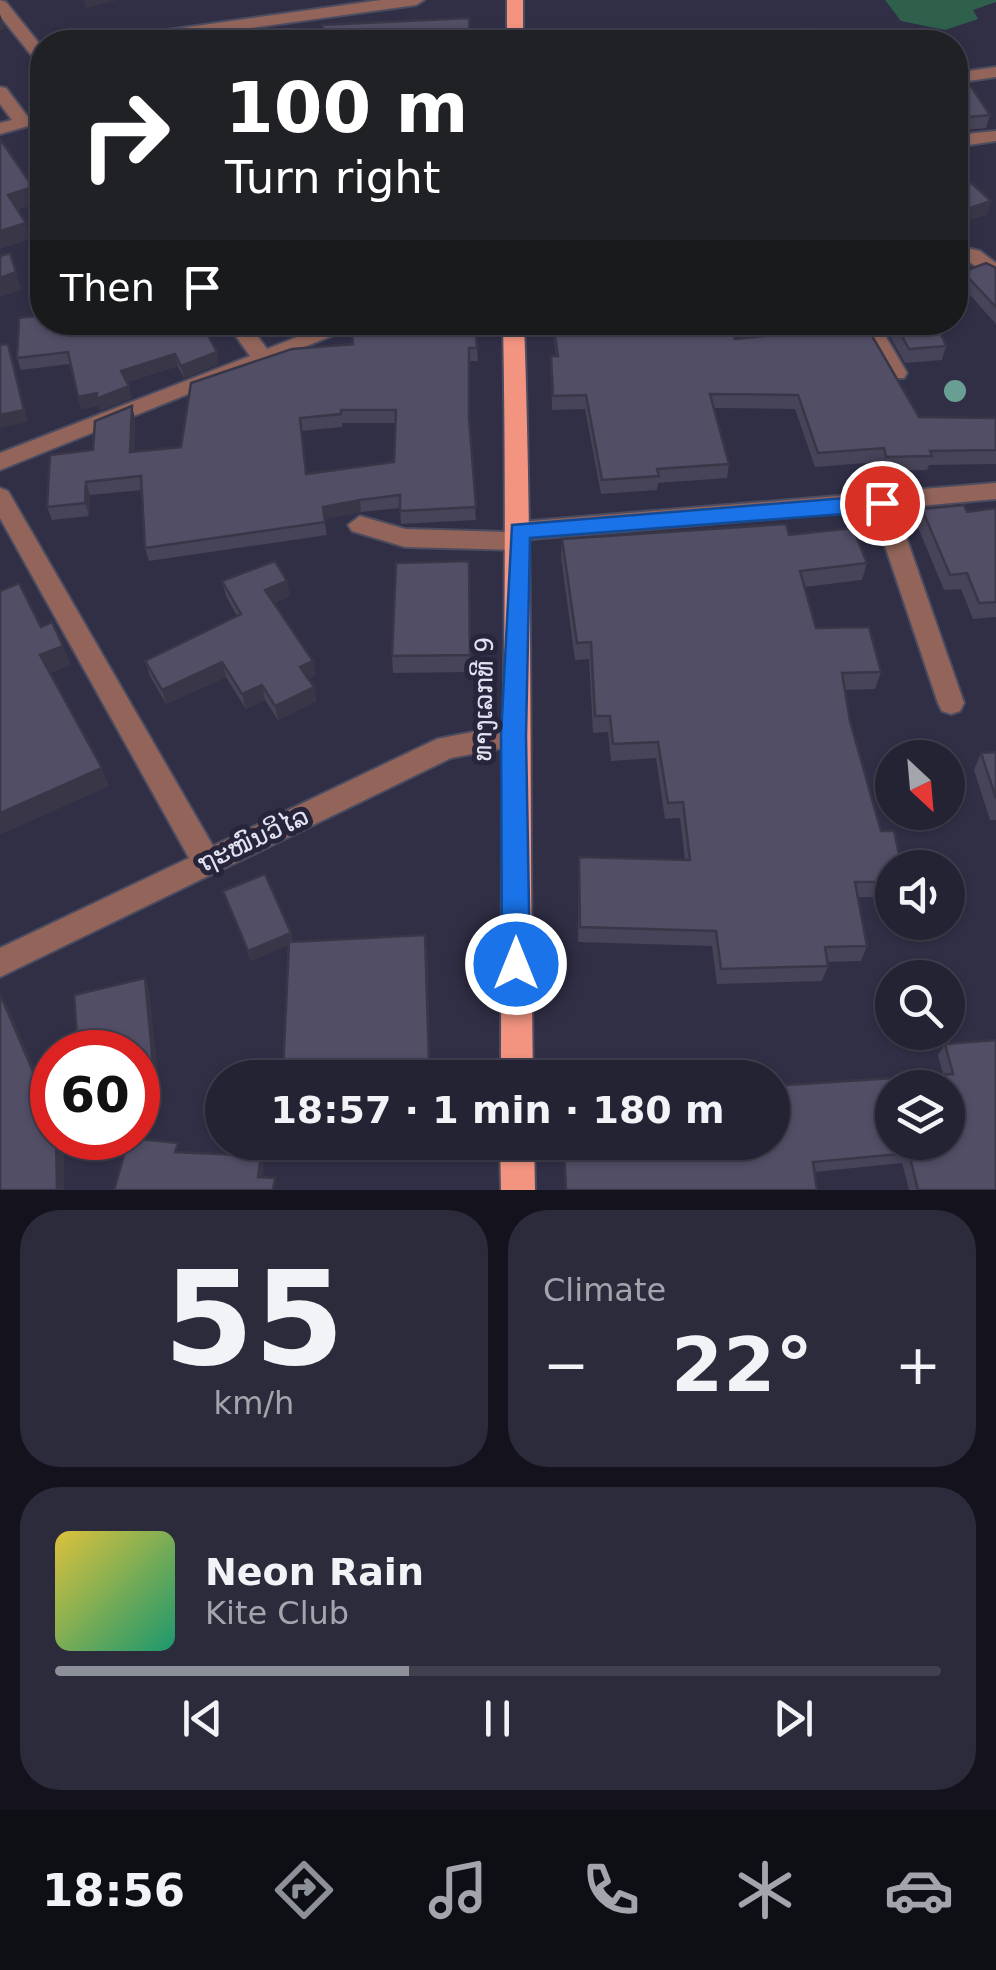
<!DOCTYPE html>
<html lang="en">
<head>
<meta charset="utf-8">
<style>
  :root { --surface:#242334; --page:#2c2b3c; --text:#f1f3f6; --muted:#a3a4ac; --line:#41404f; --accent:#8c9099 }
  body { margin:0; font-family:"DejaVu Sans","Noto Sans Lao",sans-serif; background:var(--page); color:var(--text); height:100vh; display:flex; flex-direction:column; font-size:38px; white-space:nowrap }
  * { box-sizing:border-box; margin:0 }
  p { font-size:32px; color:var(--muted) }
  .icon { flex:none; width:55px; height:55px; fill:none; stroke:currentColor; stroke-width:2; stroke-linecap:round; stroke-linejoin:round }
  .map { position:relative; height:1190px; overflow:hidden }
  .drawer { display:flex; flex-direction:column; gap:20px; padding:20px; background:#14131d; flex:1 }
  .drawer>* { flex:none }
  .guide { position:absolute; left:30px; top:30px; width:938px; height:305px; border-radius:40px; box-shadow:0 2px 8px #0004,0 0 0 2px var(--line); background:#202124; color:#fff; overflow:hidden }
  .needle { width:65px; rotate:154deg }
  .controls { position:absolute; left:875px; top:740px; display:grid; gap:20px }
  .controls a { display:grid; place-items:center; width:90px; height:90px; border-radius:50%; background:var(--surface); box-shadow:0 2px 8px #0004,0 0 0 2px var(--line); font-size:50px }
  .speed { position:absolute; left:30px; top:1030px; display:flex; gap:20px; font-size:50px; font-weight:700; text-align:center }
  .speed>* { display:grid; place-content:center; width:130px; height:130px; border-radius:50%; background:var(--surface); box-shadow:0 2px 8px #0004,0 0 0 2px var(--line); line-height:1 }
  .speed .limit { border:15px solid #d22; background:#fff; color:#111 }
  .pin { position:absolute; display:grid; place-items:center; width:85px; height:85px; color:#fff; margin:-42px; border:5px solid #fff; border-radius:50%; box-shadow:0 2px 10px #0007 }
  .me { position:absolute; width:110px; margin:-55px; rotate:0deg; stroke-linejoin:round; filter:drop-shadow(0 0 8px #0008) }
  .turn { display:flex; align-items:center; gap:35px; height:210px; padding:0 30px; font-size:45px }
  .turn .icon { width:130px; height:130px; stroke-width:2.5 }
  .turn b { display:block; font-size:70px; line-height:85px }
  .then { display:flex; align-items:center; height:95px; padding:0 30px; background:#0003; gap:20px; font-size:38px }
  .big { font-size:75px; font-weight:600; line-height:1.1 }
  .drawer .tile { flex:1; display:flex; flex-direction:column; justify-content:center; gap:15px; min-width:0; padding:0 35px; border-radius:40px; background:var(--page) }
  .drawer .dial { align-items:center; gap:0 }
  .dial b { font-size:130px; line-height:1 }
  .song { display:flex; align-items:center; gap:30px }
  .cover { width:120px; height:120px; border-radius:15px; background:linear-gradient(135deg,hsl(50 70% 55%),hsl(160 70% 35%)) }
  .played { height:10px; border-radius:5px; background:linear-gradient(90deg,var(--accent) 40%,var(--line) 40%) }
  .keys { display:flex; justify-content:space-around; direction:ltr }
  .heat { display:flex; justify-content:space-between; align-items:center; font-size:55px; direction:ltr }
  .drawer .tiles { flex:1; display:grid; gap:20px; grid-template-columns:1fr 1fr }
  .tile:last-child { grid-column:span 2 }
  .trip { position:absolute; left:205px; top:1060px; width:585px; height:100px; border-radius:50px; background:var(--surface); box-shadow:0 2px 8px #0004,0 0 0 2px var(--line); font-weight:600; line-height:100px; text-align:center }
  .dock { display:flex; height:160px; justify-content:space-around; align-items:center; background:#0e0e15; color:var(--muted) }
  .dock .icon { width:70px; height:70px }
  .dock .current { color:var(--accent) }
  .dock b { font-size:45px; color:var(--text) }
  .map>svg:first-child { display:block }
  .green { fill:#2e604b }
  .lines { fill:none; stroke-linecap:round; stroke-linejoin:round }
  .minor-casing { stroke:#4c4c61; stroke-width:4 }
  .major-casing { stroke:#4c4c61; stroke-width:4 }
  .minor { fill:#93655a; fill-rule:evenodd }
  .major { fill:#f39480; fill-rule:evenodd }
  .tree { fill:#699f92 }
  .wall { fill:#474358; fill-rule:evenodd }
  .shaded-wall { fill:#393747 }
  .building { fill:#524e66; stroke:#393747; stroke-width:2.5; fill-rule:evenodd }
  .route { fill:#1a73e8; stroke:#114b97; stroke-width:2.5 }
  .labels { text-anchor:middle; stroke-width:10; stroke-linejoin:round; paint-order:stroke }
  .street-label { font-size:25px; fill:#e2e2f1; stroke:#26253b }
</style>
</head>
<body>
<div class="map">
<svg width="996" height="1190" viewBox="0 0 996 1190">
  <rect width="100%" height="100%" fill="#302f46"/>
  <polygon class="green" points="885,0 996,0 996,2 973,10 978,19 945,30 901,21"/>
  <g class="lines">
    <g class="minor-casing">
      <g id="minor">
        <polygon points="0,0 6,2 42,47 42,62 36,61 0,16"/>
        <polygon points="381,0 424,0 416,5 150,42 110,42 118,37"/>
        <polygon points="996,67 996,77 955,83 955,73"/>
        <polygon points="0,87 6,88 27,116 42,112 42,122 0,134 0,123 12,120 0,104"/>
        <polygon points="996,131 996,141 955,147 955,135"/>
        <polygon points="955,245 980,251 996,263 996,279 966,260 955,257"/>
        <polygon points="226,322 247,322 267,349 335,322 366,322 0,470 0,453 250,356"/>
        <polygon points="856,322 877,322 907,373 904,378 888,378"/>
        <polygon points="996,483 996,499 896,508 964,703 960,711 951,714 942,711 938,703 873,510 530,539 528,547 519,550 405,547 352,531 348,525 360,516 405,529 507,532 510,525 519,522"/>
        <polygon points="0,488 8,491 213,846 437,739 514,724 524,727 528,735 524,743 514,746 451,758 0,977 0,948 189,858 0,518"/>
      </g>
    </g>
    <g class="major-casing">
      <g id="major">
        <rect x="507" y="0" width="16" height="42"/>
        <path d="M503,322H524C533,574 529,826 533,1078H501C501,826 508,574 503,322Z"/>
        <polygon points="500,1142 534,1142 535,1190 501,1190"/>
      </g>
    </g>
    <use href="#minor" class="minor"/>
    <use href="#major" class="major"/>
  </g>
  <circle class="tree" cx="955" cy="391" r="11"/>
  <g class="wall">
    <polygon points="955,72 990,115 986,128 955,131"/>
    <polygon points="996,268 996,324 962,286 955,288 965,271"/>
    <polygon points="19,318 219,364 184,378 178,366 127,382 132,398 100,410 98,406 81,409 70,364 21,370 17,358"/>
    <polygon points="552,322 635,322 635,327 735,339 812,331 806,322 864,322 919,417 996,418 996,464 929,465 927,470 882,471 880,462 815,467 795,409 714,408 729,464 727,478 658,483 657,490 601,494 585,409 552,410 551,356 556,356"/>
    <polygon points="882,322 936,322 946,346 942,360 905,363"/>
    <path d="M477,348L478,361H469V422L476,520L401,524L400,508L361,512L324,519L327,535L149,561L145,548L142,490L90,495L89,516L52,520L47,507L132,406L135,419L134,452L181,447L191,383ZM342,423H395L394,462L306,474L301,431L342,427Z"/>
    <polygon points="996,508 996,617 973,619 961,589 944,590 917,525 922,509 967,512"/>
    <polygon points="789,535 867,563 862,580 804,587 816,628 881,672 875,689 845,690 850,721 892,868 892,897 858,897 867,946 861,961 827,962 828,966 822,981 717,984 712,946 578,942 579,857 685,860 680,818 665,819 656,758 611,761 608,732 593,733 589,659 575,660 561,557 562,539"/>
    <polygon points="469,561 470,672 393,673 392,656"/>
    <polygon points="222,581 290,596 274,603 316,675 308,679 314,687 316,701 278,720 265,700 246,709 226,677 166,704 150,676 145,661 237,616 226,596"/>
    <polygon points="996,752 996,820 990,820 974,770 981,753"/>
    <polygon points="223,891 291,933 293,942 427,950 430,1076 285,1078 283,1071 288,945 251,961"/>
    <polygon points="945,1044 996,1190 909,1190 902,1163 814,1172 817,1190 565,1190 563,1142 772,1142 943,1074 938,1055"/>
  </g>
  <g class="shaded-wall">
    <polygon points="84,0 117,0 86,8"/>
    <polygon points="0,14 5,29 0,31"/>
    <polygon points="33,187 37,204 13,211 8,195"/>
    <polygon points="991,201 987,215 955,225 955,213"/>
    <polygon points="26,223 31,239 0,249 0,231"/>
    <polygon points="16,272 21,290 0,297 0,278"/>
    <polygon points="966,272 962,286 955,288 955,276"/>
    <polygon points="8,344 28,422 0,428 0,415"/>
    <polygon points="217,352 219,364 184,378 181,366"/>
    <polygon points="175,354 178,366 124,383 121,371"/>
    <polygon points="129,386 132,398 100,410 98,406 81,409 78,397"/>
    <polygon points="132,406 135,419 134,465 130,452"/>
    <polygon points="86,482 90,495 89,516 85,503"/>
    <polygon points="360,500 361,512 324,519 323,507"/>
    <polygon points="287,581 290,596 268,605 265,590"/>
    <polygon points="63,646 71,665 48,674 40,655"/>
    <polygon points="313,661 316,675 303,681 300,667"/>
    <polygon points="222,662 226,677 166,704 162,690"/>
    <polygon points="262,685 265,700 246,709 242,694"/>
    <polygon points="314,687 316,701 278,720 275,706"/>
    <polygon points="102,768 109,786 0,835 0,813"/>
    <polygon points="291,933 293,943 251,961 248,951"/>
    <polygon points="145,978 149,989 158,1074 138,1079"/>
    <polygon points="0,994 8,1007 52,1110 52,1116"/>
    <polygon points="56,1138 64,1138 64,1190 57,1190"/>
    <polygon points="261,1156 264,1165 261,1185 258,1177"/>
  </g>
  <g class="building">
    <polygon points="469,18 470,42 275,42 274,39 324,34 322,25"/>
    <polygon points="812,28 825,42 736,42 734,40"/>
    <polygon points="599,31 600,42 549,42 549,32"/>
    <polygon points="156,33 158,42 191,38 192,42 72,42 72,40"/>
    <polygon points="956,72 962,73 990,115 958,118 955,122"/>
    <polygon points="0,139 33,187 8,195 26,223 0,231"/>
    <polygon points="969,181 991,201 955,213 955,185"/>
    <polygon points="10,253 16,272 0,278 0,256"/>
    <polygon points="955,261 966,272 955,276"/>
    <polygon points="986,263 996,268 996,307 964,273 966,272 965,271"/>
    <polygon points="42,315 42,322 201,322 217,352 181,366 175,354 121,371 129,386 96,399 97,393 78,397 68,352 17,358 19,318"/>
    <path d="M409,322H475L477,348H469V418L476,507L400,511V495L360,500L323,507L325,522L145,548L141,476L86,482L85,503L47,507L50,455L93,450L95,421L132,406L130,452L181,447L191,383L292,349L353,344L352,334L409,331ZM341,410H396L394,462L306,474L300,418L341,414Z"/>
    <polygon points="553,322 635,322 635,327 731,322 735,339 823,330 818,322 864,322 919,417 996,418 996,450 930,451 932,456 886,457 884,448 818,453 798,395 710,394 729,464 657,469 659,476 602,480 586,395 553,396 551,356 558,356"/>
    <polygon points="894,322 936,322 946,346 909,349"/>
    <polygon points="8,344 24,410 0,415 0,345"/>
    <polygon points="964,505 967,512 996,508 996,602 979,603 967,573 950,575 922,509"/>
    <polygon points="786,524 789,535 853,528 867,563 800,571 816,628 869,627 881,672 842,673 850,721 881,831 894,831 902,868 892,868 892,882 855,882 867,946 825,947 828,966 721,969 716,931 580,927 579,857 690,860 683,802 668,803 658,742 613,744 610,716 595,716 591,642 577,643 562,539"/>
    <polygon points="275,561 287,581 265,590 313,661 300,667 314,687 275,706 262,685 242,694 222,662 162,690 145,661 241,614 222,581"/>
    <polygon points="469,561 470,655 392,656 396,563"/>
    <polygon points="19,583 41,627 52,622 63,646 40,655 102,768 0,813 0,591"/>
    <polygon points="996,752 996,798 981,753"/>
    <polygon points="265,874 291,933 248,951 223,891"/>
    <polygon points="425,935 429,1062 283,1071 289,942"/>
    <polygon points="145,978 153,1064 138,1068 138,1052 78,1052 74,995"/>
    <polygon points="0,994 52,1116 52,1138 56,1138 57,1190 0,1190"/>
    <path d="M996,1040V1190H918L909,1153L813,1162L817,1190H566L564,1142H772V1086L953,1074L945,1044ZM892,1088H948V1142H892Z"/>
    <polygon points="129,1138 178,1143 175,1152 261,1156 258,1177 275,1178 273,1190 114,1190"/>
  </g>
  <polygon class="route" points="882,495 892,503 882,511 530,538 526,736 530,964 526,973 516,976 506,973 502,964 501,736 512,525"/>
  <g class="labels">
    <g class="street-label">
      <text transform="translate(483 699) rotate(-89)" y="9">ທາງເລກທີ 9</text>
      <text transform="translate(253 839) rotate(-25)" y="9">ຖະໜົນວິໄລ</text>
    </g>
  </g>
</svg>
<div class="controls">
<a><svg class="needle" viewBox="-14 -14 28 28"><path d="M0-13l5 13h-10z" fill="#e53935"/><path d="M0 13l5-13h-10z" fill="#a3a4ac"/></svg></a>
<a><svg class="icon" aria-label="sound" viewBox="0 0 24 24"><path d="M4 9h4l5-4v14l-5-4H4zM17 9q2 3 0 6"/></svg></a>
<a><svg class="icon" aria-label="search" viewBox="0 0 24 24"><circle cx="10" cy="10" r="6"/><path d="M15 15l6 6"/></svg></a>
<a><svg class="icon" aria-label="layers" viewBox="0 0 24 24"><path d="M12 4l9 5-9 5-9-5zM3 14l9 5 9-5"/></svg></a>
</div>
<div class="speed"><div class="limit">60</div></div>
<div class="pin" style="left:882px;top:503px;background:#d93025"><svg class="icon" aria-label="arrive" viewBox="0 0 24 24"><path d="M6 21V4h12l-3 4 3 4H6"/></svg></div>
<svg class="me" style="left:516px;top:964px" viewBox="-20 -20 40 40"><circle r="17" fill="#1a73e8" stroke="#fff" stroke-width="3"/><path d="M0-11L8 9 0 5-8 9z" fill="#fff"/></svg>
<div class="trip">18:57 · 1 min · 180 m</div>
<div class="guide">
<div class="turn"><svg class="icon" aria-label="right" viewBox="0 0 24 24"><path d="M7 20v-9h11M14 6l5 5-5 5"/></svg><div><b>100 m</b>Turn right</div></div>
<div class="then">Then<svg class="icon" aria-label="arrive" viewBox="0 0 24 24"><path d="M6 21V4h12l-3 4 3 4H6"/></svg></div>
</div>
</div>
<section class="drawer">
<div class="tiles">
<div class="tile dial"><b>55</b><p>km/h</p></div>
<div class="tile"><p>Climate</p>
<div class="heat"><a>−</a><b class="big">22°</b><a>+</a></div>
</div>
<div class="tile">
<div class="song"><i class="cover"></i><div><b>Neon Rain</b><p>Kite Club</p></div></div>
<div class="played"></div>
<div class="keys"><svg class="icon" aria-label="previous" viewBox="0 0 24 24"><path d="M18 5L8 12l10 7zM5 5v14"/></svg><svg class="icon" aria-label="pause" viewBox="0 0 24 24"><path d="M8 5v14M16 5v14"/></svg><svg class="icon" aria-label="next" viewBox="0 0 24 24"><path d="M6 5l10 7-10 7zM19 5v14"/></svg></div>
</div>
</div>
</section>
<nav class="dock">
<b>18:56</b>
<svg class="icon current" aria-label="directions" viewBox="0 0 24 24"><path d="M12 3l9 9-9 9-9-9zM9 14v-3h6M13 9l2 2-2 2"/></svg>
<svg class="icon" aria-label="music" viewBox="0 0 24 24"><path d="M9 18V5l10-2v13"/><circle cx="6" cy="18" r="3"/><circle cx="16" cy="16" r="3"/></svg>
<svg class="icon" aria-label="phone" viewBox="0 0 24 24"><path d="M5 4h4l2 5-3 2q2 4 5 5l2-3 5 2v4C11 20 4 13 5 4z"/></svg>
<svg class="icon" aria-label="climate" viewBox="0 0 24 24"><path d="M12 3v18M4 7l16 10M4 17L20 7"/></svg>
<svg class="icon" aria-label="car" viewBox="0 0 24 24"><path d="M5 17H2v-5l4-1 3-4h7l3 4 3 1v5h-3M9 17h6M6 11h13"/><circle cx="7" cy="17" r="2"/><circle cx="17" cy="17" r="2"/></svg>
</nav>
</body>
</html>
